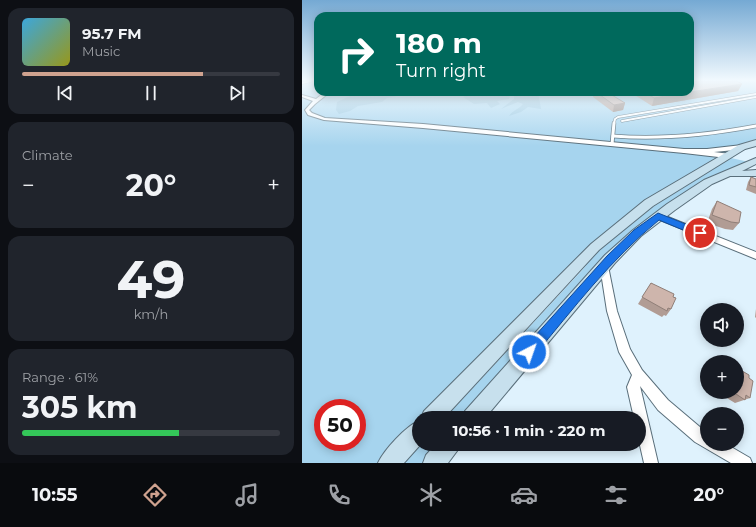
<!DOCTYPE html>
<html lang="en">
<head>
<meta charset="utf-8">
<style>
  :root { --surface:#171b24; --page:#20242c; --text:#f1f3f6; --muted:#9ea1a6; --line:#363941; --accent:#cfa28f }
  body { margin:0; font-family:Montserrat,sans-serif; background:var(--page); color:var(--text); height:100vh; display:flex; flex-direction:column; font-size:15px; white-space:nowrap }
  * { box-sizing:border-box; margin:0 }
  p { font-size:13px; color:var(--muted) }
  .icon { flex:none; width:22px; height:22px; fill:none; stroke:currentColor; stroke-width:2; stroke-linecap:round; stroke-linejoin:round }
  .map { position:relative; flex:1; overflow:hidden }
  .details { display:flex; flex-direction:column; gap:8px; padding:8px; background:#0d0f14; width:302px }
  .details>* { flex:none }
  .hud { position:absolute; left:12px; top:12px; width:380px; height:84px; border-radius:12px; box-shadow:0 2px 10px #0003; background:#00695c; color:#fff; overflow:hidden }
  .controls { position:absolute; left:398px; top:303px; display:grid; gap:8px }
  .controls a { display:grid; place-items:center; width:44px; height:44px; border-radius:50%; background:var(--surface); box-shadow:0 2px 10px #0003; font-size:20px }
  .speed { position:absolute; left:12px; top:399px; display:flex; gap:8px; font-size:20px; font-weight:700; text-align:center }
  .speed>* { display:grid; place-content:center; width:52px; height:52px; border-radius:50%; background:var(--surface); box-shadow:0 2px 10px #0003; line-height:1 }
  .speed .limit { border:6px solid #d22; background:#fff; color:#111 }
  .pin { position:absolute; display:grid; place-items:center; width:34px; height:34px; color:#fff; margin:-17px; border:2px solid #fff; border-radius:50%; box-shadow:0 1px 4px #0007 }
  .me { position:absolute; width:44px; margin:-22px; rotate:41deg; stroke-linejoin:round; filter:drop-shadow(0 0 3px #0008) }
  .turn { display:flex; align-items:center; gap:14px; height:84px; padding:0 16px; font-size:18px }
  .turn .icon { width:52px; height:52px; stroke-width:2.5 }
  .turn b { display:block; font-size:28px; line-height:34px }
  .big { font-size:30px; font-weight:700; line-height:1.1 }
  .details .card { flex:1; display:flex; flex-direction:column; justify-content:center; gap:6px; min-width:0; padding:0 14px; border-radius:12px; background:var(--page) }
  .details .dial { align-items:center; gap:0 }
  .dial b { font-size:52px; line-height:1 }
  .song { display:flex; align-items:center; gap:12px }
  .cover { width:48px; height:48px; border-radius:6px; background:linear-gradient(135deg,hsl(200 70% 55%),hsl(60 70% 35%)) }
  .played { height:4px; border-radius:2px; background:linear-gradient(90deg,var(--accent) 70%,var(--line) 70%) }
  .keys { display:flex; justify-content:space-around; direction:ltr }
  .heat { display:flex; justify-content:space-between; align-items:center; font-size:22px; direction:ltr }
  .charge { height:6px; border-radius:3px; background:linear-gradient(90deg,#34c759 61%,var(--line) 0) }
  .trip { position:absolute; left:110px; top:411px; width:234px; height:40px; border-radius:20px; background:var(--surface); box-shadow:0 2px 10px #0003; font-weight:700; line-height:40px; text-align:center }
  .dock { display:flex; height:64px; justify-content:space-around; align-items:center; background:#090b0e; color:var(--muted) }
  .dock .icon { width:28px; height:28px }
  .dock .active { color:var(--accent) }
  .dock b { font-size:18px; color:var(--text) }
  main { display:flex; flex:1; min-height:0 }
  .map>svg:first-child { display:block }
  .green { fill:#a6d4ee; fill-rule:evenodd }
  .forest { fill:#93c4df }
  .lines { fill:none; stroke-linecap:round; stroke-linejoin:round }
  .service-far1-casing { stroke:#5a6f7b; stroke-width:3 }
  .service-casing { stroke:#5a6f7b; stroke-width:4.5 }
  .minor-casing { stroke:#5a6f7b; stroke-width:2 }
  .tertiary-casing { stroke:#5a6f7b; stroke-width:2 }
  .secondary-casing { stroke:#5a6f7b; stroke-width:2 }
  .service-far1 { stroke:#fff; stroke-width:2 }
  .service { stroke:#fff; stroke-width:3 }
  .minor { fill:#fff; fill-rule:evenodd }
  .tertiary { fill:#fff; fill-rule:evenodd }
  .secondary { fill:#c7e0ed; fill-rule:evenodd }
  .wall { fill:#b19c94 }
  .shaded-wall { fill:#907f78 }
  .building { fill:#ceb5ac; stroke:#907f78 }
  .route { fill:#1a73e8; stroke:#114b97 }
</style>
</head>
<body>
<main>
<section class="details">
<div class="card">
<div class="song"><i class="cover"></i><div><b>95.7 FM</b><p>Music</p></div></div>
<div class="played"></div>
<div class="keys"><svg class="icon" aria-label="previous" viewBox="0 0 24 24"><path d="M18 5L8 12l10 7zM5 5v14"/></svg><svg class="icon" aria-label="pause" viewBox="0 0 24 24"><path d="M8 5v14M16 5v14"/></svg><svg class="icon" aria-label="next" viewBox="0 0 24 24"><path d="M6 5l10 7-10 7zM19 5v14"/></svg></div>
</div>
<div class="card"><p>Climate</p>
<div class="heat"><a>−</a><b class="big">20°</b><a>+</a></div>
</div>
<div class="card dial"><b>49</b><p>km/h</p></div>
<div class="card"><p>Range · 61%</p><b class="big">305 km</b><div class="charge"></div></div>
</section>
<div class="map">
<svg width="454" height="463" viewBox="0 0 454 463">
  <rect width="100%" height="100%" fill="#dff2fd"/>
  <g class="green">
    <path d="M0,81H16V92H388V81H454V139L381,179L349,208L429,158L447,162L412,175L362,206L330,231L310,249L160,418H143L285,265L246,300L131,418H117V433L88,463H0ZM21,408H55V442H21Z"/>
    <polygon points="118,444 138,444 121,463 101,463"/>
  </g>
  <g class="forest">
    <polygon points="69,92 107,92 101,95 85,98 80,102 56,106 48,111 37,114 34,110 35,102 48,96 63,94"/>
    <polygon points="170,92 202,92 208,95 207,99 195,101 198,104 189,108 185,103 172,104 161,97"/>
    <path d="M226,92H236L239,109L226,107L219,112L207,116C211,110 217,109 221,104L216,102L199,109L212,99V96Z"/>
  </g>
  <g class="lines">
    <g class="service-far1-casing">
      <g id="service-far1">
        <polyline points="0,83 9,81"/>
        <polyline points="320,121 454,97"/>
        <polyline points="312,124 313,119 316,117 454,94"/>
      </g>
    </g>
    <g class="service-casing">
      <g id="service">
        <path d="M311,136C359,140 406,135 454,126"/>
        <polyline points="310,144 312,123"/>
      </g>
    </g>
    <g class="minor-casing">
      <g id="minor">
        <polygon points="23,92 28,92 13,104 7,110 10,113 23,118 121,124 382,149 385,151 382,153 121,128 22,120 6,115 3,110 11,101 0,97 0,95 14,99"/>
        <polygon points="356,213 454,252 454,259 353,218 352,216 353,214"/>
        <polygon points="302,262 305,263 306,266 315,311 328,349 340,370 366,400 405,433 405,444 424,444 448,458 450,463 429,463 393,442 356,410 338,386 356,463 342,463 337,441 337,418 332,418 325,387 330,375 317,352 305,311 298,266 299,263"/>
      </g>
    </g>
    <g class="tertiary-casing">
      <polygon id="tertiary" points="440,145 444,147 443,149 412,152 428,154 429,156 425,158 382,153 378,151 382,149 405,149"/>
    </g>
    <g class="secondary-casing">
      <g id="secondary">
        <polygon points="454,140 454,146 443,149 351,206 297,250 142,418 119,418 122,411 289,244 343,200 437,145"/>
        <polygon points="454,158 454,164 440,171 454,170 454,176 428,176 410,184 373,210 339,236 313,263 183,418 160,418 163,411 303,255 331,230 365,204 402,180"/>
        <path d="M117,421V444H119L102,463H76C82,450 104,426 117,421Z"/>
        <polygon points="134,444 158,444 155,451 146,463 121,463 124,455"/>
      </g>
    </g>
    <use href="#service-far1" class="service-far1"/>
    <use href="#service" class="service"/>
    <use href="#minor" class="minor"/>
    <use href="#tertiary" class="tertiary"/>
    <use href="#secondary" class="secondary"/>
  </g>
  <g class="wall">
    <polygon points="440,84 436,91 350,106 328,92 388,92"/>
    <polygon points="292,92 305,92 323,103 321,110 311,112 291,97"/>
    <polygon points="449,177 454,179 454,194 444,190 446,182"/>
    <polygon points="415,201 437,223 431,230 423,229 405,223 410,209"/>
    <polygon points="349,283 371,297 369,309 364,316 362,315 360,317 336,304"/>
    <polygon points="454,309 454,318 453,317"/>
    <polygon points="417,358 424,362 411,362"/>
    <polygon points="405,375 405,386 401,384"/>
    <polygon points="447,378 448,398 433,403 415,392 435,392"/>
  </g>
  <g class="shaded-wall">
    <polygon points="440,84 436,91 350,106 352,98"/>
    <polygon points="323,103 321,110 311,112 312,105"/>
  </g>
  <g class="building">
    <polygon points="388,81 435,81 440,84 388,92"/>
    <polygon points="294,92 305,92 323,103 312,105"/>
    <polygon points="343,92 387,92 352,98"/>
    <polygon points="449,177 454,179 454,187 447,185"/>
    <polygon points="415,201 439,212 437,223 429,222 410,215"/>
    <polygon points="349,283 372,294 371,297 374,298 369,309 366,308 365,311 340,297"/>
    <polygon points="417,358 424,362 416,362"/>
    <polygon points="435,368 447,375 447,378 451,381 448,398 444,395 443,400 431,392 435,392"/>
  </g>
  <linearGradient id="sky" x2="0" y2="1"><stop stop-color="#75a9d3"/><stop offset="0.55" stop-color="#f1f9fe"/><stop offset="1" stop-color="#f1f9fe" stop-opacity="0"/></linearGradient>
  <rect width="454" height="146" fill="url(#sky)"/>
  <path class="route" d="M356,213L401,231L402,233L398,237L357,220C309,259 271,309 232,356L227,358L223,356L221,352L223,347L305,256L332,230Z"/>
</svg>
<div class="controls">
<a><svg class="icon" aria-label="sound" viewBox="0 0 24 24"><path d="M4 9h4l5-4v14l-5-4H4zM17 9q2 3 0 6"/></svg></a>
<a>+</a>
<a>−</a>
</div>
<div class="speed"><div class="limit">50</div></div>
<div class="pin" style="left:398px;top:233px;background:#d93025"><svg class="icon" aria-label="arrive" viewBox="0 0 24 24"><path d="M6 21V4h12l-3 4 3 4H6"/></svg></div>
<svg class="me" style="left:227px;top:352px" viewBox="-20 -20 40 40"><circle r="17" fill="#1a73e8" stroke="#fff" stroke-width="3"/><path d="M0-11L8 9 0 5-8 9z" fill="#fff"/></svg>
<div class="trip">10:56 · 1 min · 220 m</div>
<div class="hud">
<div class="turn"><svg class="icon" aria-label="right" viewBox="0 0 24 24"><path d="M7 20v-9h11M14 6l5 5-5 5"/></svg><div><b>180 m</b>Turn right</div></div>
</div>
</div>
</main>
<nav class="dock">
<b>10:55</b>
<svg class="icon active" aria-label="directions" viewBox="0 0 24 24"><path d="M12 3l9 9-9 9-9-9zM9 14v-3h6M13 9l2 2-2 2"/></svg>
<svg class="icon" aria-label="music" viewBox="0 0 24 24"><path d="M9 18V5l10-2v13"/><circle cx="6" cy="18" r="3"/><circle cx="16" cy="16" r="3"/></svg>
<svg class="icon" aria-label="phone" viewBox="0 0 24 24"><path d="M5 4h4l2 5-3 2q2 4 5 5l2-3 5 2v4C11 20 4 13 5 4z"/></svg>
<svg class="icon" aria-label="climate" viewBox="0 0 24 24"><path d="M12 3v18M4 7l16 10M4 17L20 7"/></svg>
<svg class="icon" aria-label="car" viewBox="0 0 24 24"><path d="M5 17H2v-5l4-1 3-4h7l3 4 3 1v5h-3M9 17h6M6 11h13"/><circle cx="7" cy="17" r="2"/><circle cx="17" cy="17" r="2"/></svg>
<svg class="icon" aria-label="filters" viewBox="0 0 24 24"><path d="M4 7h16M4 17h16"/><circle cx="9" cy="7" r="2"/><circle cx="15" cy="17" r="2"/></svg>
<b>20°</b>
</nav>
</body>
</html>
